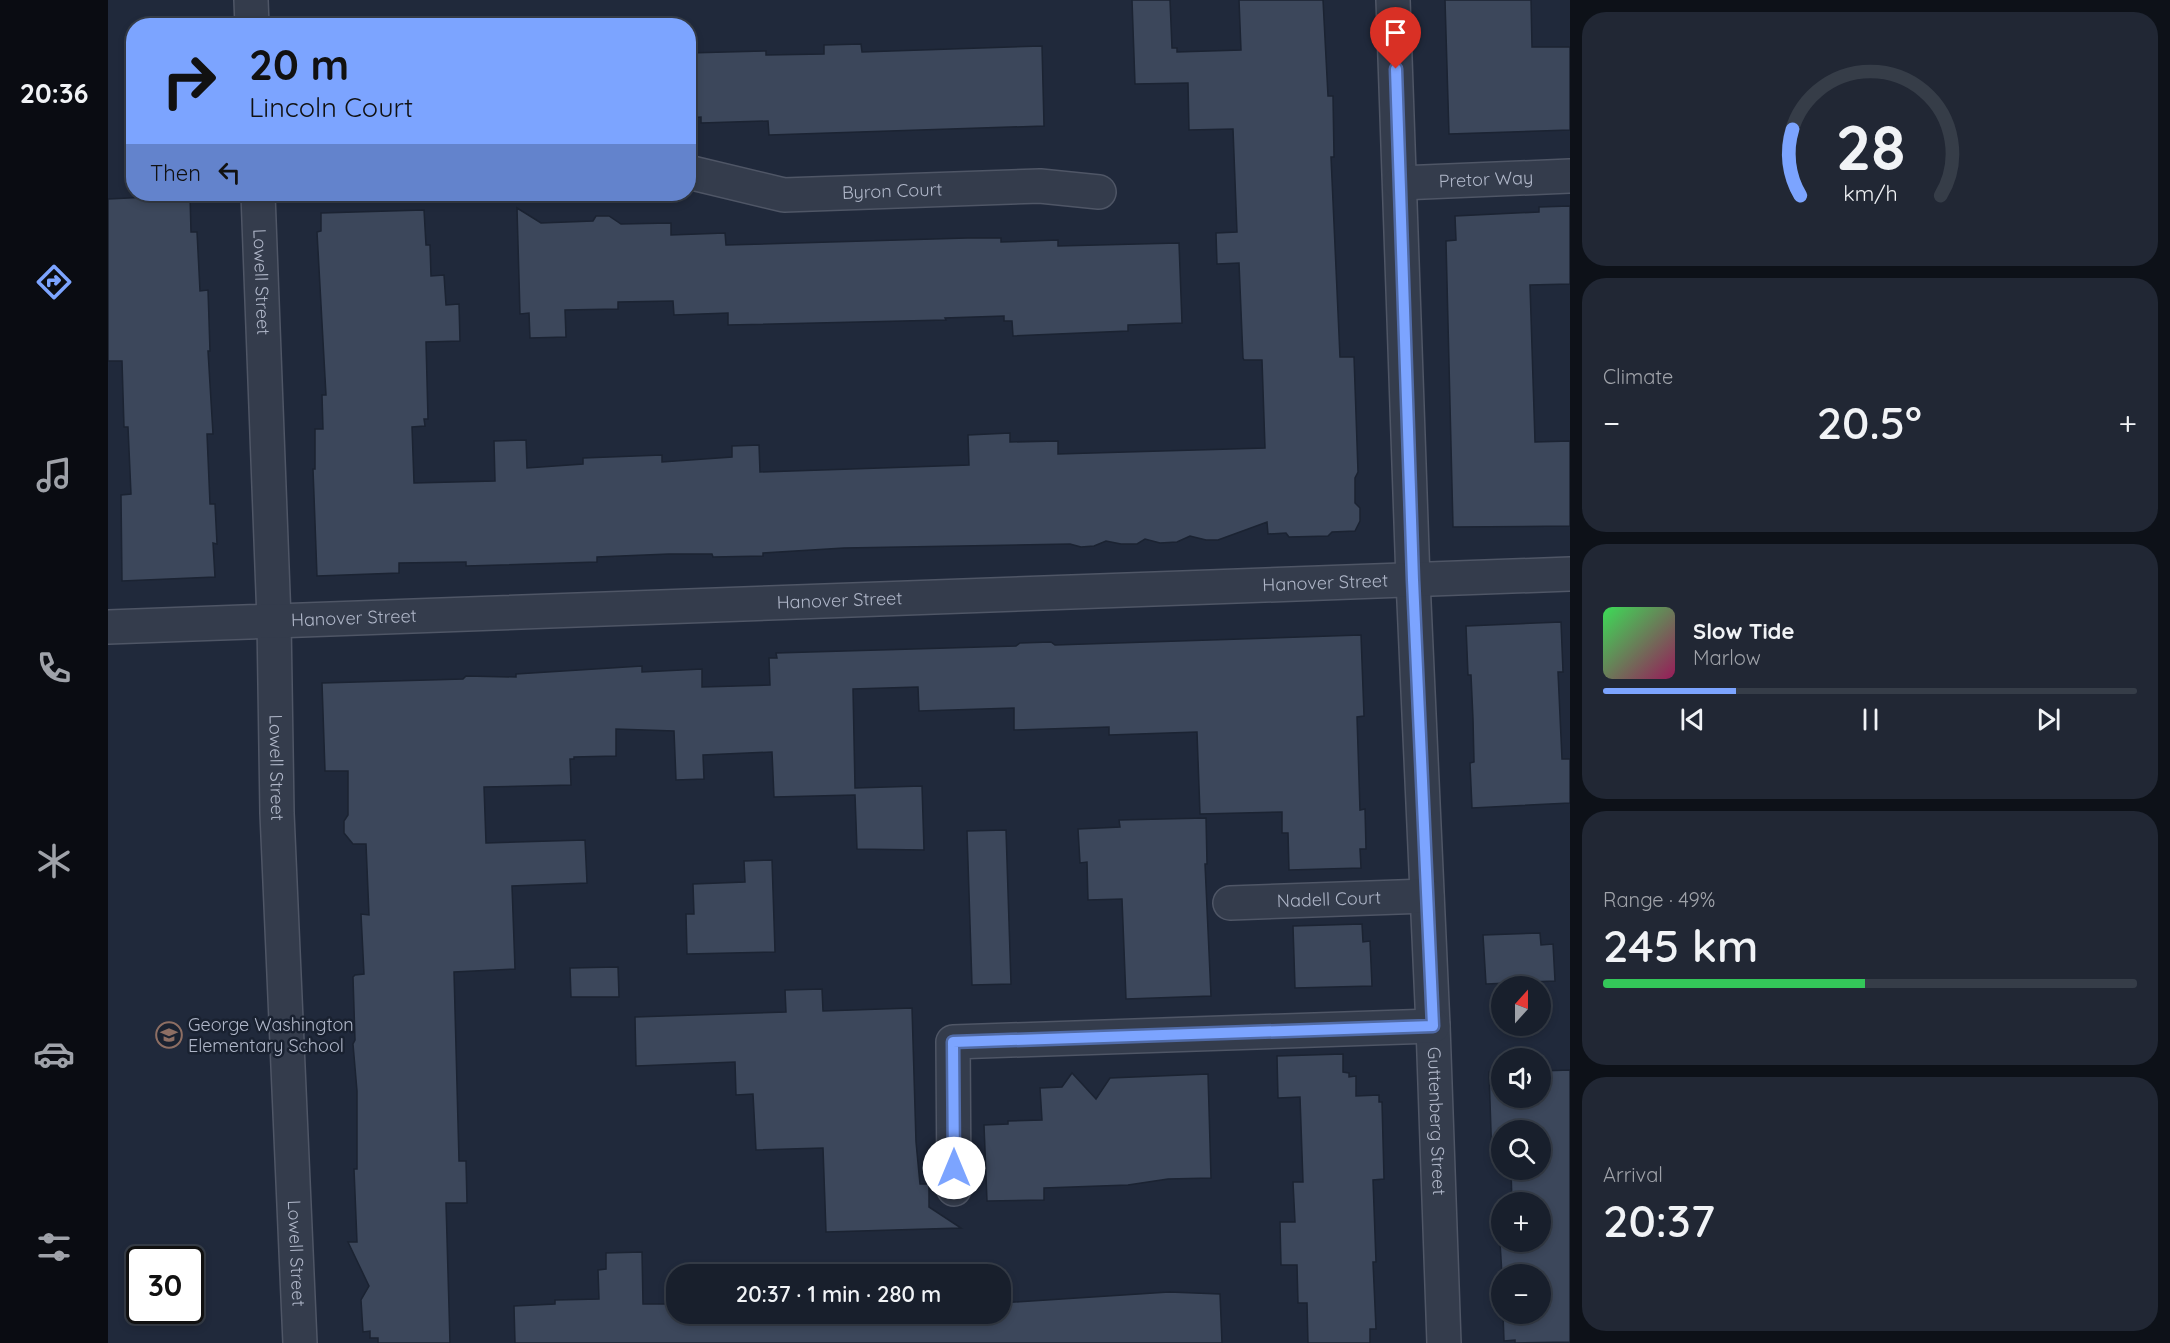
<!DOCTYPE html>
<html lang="en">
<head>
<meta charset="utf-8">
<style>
  :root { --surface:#181f2c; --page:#212734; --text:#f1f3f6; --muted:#9fa2a9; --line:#363d48; --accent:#7ca4ff }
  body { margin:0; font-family:Quicksand,sans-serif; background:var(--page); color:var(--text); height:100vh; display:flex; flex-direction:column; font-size:22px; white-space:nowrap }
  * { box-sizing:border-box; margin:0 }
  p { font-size:20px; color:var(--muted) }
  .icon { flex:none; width:33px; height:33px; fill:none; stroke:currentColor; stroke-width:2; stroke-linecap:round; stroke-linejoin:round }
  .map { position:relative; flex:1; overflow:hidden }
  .sheet { display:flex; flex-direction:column; gap:12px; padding:12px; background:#0d1118; width:600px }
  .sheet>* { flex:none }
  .top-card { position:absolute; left:18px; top:18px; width:570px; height:183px; border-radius:24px; box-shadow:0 3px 9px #0003,0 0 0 2px var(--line); background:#7ca4ff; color:#111; overflow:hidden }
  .needle { width:39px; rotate:21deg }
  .controls { position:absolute; left:1383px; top:976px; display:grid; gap:12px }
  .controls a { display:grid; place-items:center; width:60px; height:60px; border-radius:50%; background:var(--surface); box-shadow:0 3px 9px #0003,0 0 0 2px var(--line); font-size:30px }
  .speed { position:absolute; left:18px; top:1246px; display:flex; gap:12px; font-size:30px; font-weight:700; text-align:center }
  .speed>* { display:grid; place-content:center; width:78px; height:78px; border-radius:50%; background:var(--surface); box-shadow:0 3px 9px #0003,0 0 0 2px var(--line); line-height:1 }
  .speed .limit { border:3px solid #111; border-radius:9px; background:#fff; color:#111 }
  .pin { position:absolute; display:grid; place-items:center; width:51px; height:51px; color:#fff; margin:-62px -26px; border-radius:50% 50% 50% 0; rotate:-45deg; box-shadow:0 0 6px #0007 }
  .pin .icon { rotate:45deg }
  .me { position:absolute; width:66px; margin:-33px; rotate:0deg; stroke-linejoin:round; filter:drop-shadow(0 0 4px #0008) }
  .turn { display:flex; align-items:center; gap:21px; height:126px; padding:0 24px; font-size:27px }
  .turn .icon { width:78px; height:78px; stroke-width:2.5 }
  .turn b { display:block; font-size:42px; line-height:51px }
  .then { display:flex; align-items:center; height:57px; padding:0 24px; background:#0003; gap:12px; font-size:22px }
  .big { font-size:45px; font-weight:600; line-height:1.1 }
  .sheet .widget { flex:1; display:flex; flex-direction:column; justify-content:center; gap:9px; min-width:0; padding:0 21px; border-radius:24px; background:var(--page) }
  .sheet .dial { align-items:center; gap:0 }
  .dial svg { height:156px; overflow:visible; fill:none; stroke:var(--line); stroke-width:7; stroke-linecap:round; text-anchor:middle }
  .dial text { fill:var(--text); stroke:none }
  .song { display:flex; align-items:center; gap:18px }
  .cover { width:72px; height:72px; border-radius:9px; background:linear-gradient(135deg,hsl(130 70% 55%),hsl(330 70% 35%)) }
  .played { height:6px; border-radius:3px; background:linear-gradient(90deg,var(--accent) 25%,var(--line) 25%) }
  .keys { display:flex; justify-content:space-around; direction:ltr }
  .heat { display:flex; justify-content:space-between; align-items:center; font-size:33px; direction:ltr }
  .charge { height:9px; border-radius:4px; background:linear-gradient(90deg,#34c759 49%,var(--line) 0) }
  .trip { position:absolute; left:558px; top:1264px; width:345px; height:60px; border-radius:24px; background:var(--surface); box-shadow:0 3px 9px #0003,0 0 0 2px var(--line); font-weight:600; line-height:60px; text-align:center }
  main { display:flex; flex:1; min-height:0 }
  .menu { display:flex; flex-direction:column; width:108px; justify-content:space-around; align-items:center; background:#0a0c12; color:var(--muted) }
  .menu .icon { width:42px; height:42px }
  .menu .active { color:var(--accent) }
  .menu b { font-size:27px; color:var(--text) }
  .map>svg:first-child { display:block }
  .building { fill:#3c475b; stroke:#1b2332; stroke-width:1.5 }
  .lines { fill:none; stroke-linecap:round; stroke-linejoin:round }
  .minor-casing { stroke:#4f5666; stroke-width:36 }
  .minor { stroke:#343c4c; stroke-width:33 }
  .route-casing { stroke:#516ba6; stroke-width:15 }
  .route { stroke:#7ca4ff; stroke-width:10 }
  .labels { text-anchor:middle; stroke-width:5; stroke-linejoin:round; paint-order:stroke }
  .street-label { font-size:18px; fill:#afb6c8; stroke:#192130 }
  .poi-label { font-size:18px; fill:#afb6c8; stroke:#192130; text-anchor:start }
</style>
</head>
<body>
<main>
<nav class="menu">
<b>20:36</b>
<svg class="icon active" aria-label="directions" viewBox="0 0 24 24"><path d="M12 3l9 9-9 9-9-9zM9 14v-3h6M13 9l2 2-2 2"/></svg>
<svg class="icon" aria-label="music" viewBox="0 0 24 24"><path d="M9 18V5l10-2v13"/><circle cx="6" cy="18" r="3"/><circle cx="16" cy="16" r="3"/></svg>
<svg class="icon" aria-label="phone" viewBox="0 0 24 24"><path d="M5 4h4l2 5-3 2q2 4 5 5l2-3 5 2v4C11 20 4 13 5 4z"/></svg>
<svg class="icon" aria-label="climate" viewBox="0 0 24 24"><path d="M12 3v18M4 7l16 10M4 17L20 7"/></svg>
<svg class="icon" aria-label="car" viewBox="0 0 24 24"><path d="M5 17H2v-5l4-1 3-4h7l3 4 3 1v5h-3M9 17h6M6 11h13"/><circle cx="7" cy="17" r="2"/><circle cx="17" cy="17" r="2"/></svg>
<svg class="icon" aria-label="filters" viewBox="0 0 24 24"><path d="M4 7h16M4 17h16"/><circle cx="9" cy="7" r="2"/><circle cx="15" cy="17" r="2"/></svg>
</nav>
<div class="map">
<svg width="1462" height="1343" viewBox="0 0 1462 1343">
  <rect width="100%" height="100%" fill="#20293b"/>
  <g class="building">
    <polygon points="1024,0 1062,0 1064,48 1069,48 1069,52 1133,50 1131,0 1215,0 1220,96 1225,96 1226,157 1223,157 1232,357 1246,357 1250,472 1247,478 1247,503 1252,508 1252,521 1247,531 1224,532 1220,536 1181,537 1178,533 1160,534 1159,522 1110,540 1098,540 1082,536 1069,542 1052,543 1037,539 1029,544 1013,544 998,541 986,546 973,547 962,544 736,548 655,553 655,556 605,557 604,554 561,554 489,557 489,562 358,566 358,562 291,563 291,573 209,576 205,469 207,469 207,429 215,429 214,395 218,395 209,232 213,231 213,213 316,210 318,245 322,245 323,276 336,275 338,305 351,304 352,341 318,342 320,419 316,419 317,426 304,427 306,483 387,481 386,441 418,440 419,468 475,464 475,458 554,455 554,462 624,457 624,446 651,445 652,472 861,465 860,435 902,433 902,442 950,441 950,454 1157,448 1154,360 1136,360 1135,358 1131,263 1109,264 1108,233 1129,232 1125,129 1081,130 1080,83 1027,84"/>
    <polygon points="1337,0 1423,0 1424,47 1462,47 1462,130 1341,134"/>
    <polygon points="753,44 754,52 934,46 936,126 661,135 660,121 593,123 593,117 580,118 580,53 658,51 658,55 716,54 716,45"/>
    <polygon points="82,195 83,232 89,232 92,291 100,290 102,351 100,351 105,434 99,434 102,504 107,504 109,544 105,543 107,577 14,581 13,495 23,494 20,427 16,427 14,361 0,361 0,199"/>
    <polygon points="1462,206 1462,284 1422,285 1427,442 1462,441 1462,526 1345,527 1338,241 1348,240 1347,216 1431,212 1431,207"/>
    <polygon points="409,208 433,223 485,221 488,216 501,216 513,224 563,223 563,235 617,233 618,245 859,238 893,238 893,242 950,240 950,246 1071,243 1074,323 1020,325 1020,331 905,336 904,321 896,321 896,316 837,318 838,320 620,325 620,313 566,315 565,301 510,302 510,309 457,310 458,337 422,338 421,313 412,314"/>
    <polygon points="1453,622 1455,672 1450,672 1454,759 1462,759 1462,803 1364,808 1362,763 1366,762 1365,719 1363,675 1360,675 1358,626"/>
    <polygon points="1253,635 1256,716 1249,717 1252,810 1257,809 1258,849 1252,849 1253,868 1181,870 1180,833 1174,833 1174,812 1092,814 1089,732 1001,735 1001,727 906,730 906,708 811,711 810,687 745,689 747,788 814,786 816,850 749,849 747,795 666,797 664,752 595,755 596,779 568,780 566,731 508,729 508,756 466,757 466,759 462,759 463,785 376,787 378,843 477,840 479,883 404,886 407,969 346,972 351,1161 358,1161 359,1203 338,1203 342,1343 270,1343 270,1338 262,1338 262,1331 255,1332 253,1300 261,1286 240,1242 249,1242 246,1169 249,1169 249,1091 245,1044 247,1040 245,977 247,975 256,974 253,914 261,915 258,844 245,844 236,833 236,821 240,815 240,771 217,771 214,683 355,679 358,676 408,677 408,674 534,666 534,672 594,669 594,687 662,685 661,658 669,658 668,653 908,646 912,643 943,642 947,645"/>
    <polygon points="1098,818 1099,864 1097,864 1103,996 1018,999 1014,899 980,900 979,862 972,863 970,829 1012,827 1011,820"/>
    <polygon points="898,830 903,984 864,985 859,831"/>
    <polygon points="664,860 667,952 579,954 578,914 586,914 585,884 637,882 636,861"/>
    <polygon points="1254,924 1255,942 1262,941 1264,986 1187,988 1185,926"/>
    <polygon points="1432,933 1433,945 1445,944 1447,981 1378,984 1375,935"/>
    <polygon points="510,967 511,997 463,997 462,968"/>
    <polygon points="714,989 715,1011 804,1008 808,1142 812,1184 821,1184 821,1207 853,1228 718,1232 715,1148 648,1150 645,1094 628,1095 627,1062 528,1066 527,1017 678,1012 677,990"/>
    <polygon points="1235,1054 1235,1072 1241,1073 1241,1077 1248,1076 1248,1096 1271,1095 1271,1102 1274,1102 1276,1179 1265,1180 1268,1262 1265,1262 1268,1329 1262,1329 1262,1343 1200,1343 1199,1303 1190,1303 1189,1265 1173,1265 1172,1222 1187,1222 1185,1182 1195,1182 1192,1097 1170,1098 1169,1056"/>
    <polygon points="1462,1070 1462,1342 1407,1343 1407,1340 1396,1341 1395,1314 1432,1314 1432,1275 1394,1275 1392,1242 1432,1242 1432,1203 1404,1203 1403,1170 1432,1170 1432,1131 1394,1131 1394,1161 1384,1161 1381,1072 1394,1072 1394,1098 1432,1098 1432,1071"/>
    <polygon points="964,1073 988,1099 1002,1078 1100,1074 1103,1178 1060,1179 1020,1185 936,1188 936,1200 879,1201 876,1125 900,1124 900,1121 934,1120 932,1088 954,1087"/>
    <polygon points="534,1252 535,1304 568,1304 568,1314 892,1314 892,1303 1061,1292 1112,1294 1114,1343 407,1343 406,1306 447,1304 447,1300 491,1299 490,1270 498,1269 498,1253"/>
  </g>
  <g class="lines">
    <g class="minor-casing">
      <g id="minor">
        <polyline points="143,0 144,26"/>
        <path id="s1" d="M1285,0L1305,580L1325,1026L1336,1343"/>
        <path id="s2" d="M580,172L676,195L932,186L991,192"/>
        <path id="s3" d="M1292,183L1462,176"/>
        <path id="s4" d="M150,194L166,620L169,813L192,1343"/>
        <path id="s5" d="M0,627L1462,574"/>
        <path id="s6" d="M1122,903L1319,896"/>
        <polyline points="846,1189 845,1042 1325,1026"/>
      </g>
    </g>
    <use href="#minor" class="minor"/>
  </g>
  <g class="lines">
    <g class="route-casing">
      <polyline id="route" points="846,1168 845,1042 1325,1026 1305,580 1288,69"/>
    </g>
    <use href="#route" class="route"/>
  </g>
  <defs>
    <g id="school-ring" transform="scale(1.35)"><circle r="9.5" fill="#192130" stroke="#8d6e63" stroke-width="1.5"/><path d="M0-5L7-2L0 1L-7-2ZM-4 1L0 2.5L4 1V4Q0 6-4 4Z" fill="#8d6e63"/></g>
  </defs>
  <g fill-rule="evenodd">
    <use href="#school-ring" x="61" y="1035"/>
  </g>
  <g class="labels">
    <g class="street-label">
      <text dy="6" stroke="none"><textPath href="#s3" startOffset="86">Pretor Way</textPath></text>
      <text dy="6" stroke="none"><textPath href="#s2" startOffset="207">Byron Court</textPath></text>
      <text dy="6" stroke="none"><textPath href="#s4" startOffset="88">Lowell Street</textPath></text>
      <text dy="6" stroke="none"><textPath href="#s5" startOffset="1218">Hanover Street</textPath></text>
      <text dy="6" stroke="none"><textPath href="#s5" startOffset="732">Hanover Street</textPath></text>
      <text dy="6" stroke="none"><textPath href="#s5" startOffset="246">Hanover Street</textPath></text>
      <text dy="6" stroke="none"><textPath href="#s4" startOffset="574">Lowell Street</textPath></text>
      <text dy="6" stroke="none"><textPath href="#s6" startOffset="99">Nadell Court</textPath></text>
      <text dy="6" stroke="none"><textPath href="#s1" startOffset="1122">Guttenberg Street</textPath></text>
      <text dy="6" stroke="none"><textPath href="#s4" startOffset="1060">Lowell Street</textPath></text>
    </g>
    <g class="poi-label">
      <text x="80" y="1031">George Washington<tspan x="80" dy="21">Elementary School</tspan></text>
    </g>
  </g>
</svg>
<div class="controls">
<a><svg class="needle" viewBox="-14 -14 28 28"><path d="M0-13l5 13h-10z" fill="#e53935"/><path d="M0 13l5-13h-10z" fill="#9fa2a9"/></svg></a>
<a><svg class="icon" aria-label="sound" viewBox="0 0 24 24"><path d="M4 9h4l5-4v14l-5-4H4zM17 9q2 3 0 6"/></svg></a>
<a><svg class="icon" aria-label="search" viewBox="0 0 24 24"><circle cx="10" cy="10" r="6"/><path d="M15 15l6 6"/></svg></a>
<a>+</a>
<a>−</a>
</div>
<div class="speed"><div class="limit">30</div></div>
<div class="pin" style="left:1288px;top:69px;background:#d93025"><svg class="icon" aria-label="arrive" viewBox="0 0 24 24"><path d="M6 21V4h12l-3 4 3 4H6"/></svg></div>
<svg class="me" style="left:846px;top:1168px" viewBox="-20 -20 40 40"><circle r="19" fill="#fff"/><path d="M0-13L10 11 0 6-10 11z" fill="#7ca4ff"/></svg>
<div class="trip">20:37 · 1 min · 280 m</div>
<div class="top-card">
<div class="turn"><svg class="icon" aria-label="right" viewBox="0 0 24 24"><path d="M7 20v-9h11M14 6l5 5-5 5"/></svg><div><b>20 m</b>Lincoln Court</div></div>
<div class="then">Then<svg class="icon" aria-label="left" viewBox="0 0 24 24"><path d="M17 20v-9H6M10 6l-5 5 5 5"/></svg></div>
</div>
</div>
<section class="sheet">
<div class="widget dial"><svg viewBox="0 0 100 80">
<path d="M14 69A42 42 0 1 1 86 69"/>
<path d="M14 69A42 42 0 0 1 10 35" stroke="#7ca4ff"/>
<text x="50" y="56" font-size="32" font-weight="700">28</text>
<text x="50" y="72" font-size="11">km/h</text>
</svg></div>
<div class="widget"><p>Climate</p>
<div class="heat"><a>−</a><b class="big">20.5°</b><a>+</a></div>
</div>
<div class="widget">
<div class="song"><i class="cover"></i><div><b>Slow Tide</b><p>Marlow</p></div></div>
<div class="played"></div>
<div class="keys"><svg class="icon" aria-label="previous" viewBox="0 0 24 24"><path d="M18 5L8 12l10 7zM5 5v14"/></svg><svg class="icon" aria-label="pause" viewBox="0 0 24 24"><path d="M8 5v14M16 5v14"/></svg><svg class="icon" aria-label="next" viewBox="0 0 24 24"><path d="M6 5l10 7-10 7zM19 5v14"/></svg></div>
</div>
<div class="widget"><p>Range · 49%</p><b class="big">245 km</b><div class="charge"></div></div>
<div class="widget"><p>Arrival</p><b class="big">20:37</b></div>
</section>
</main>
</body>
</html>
